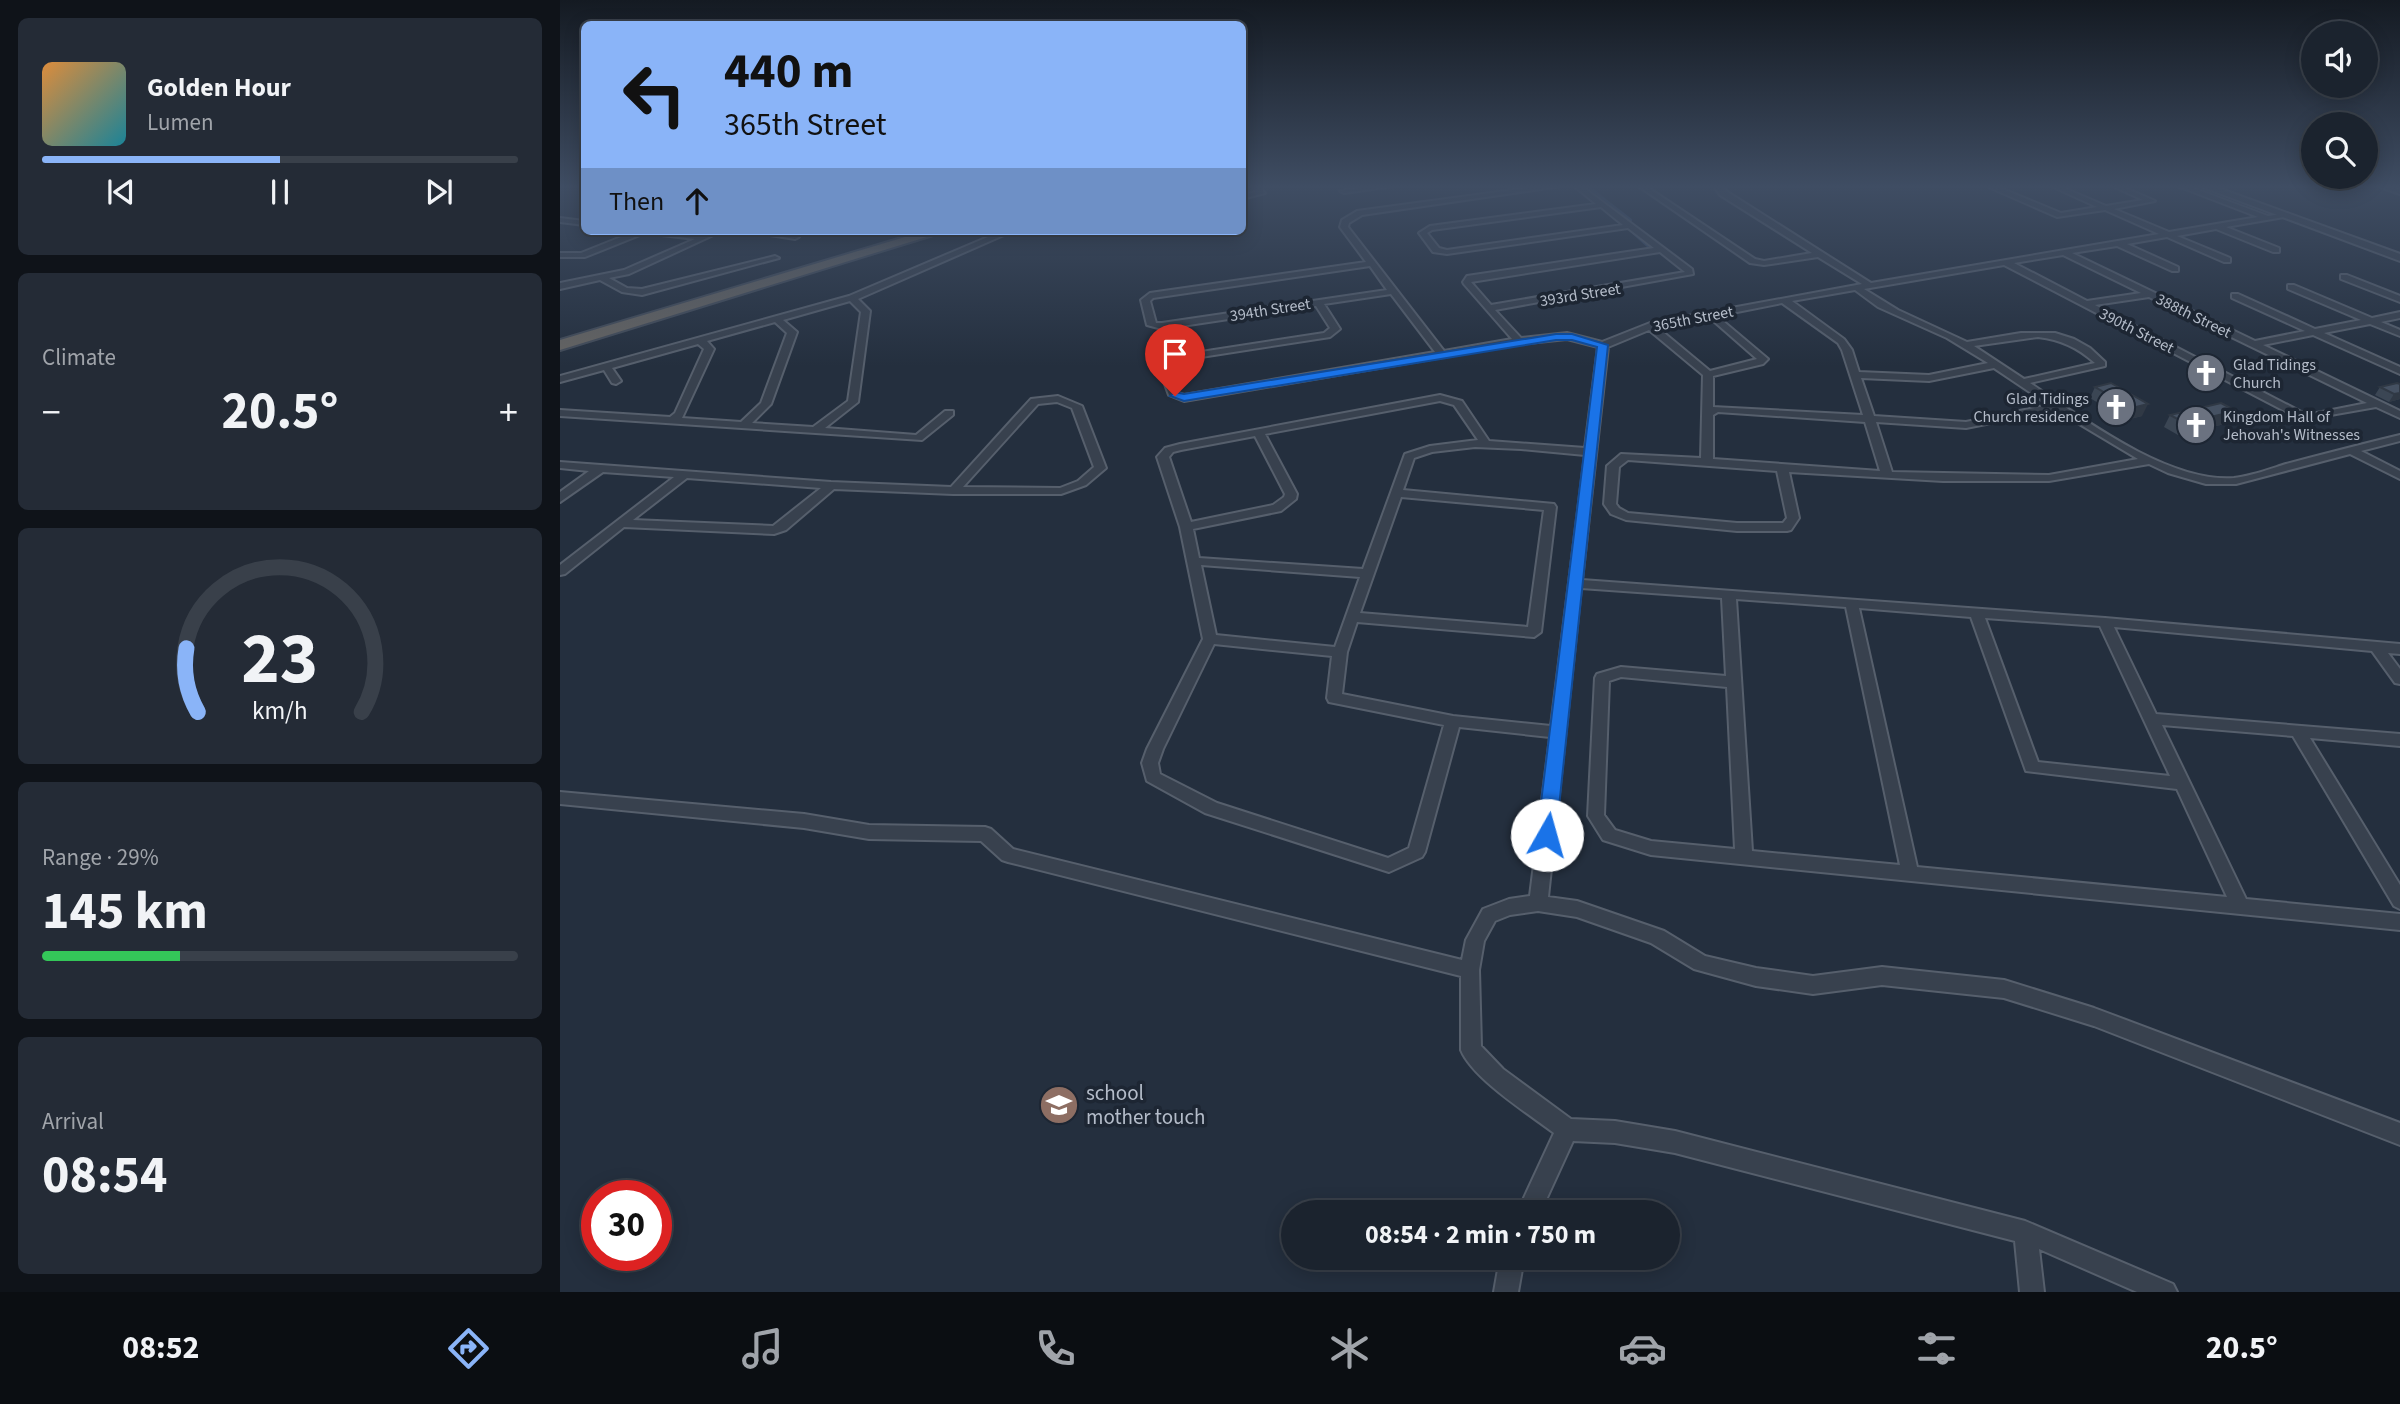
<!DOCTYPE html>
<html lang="en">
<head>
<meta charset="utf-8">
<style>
  :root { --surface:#1b232e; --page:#242b36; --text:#f1f3f6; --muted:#a0a4aa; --line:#39404a; --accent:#8ab4f8 }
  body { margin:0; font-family:"Source Sans 3",sans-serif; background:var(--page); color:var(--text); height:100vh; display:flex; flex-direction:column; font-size:26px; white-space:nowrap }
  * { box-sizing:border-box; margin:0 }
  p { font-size:23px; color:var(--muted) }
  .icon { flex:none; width:38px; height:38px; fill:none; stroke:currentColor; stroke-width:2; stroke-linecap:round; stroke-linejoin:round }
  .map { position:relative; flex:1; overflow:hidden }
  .details { display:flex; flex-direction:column; gap:18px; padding:18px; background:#0f1319; width:560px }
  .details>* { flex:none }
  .hud { position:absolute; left:21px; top:21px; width:665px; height:214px; border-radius:10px; box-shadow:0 4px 18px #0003,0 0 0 2px var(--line); background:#8ab4f8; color:#111; overflow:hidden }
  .fabs { position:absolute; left:1741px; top:21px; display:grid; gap:14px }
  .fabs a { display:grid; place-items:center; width:77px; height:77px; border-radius:50%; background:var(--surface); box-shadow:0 4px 18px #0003,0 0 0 2px var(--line); font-size:35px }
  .speed { position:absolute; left:21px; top:1180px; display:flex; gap:14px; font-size:35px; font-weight:700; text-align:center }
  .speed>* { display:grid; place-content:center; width:91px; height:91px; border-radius:50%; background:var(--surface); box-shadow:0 4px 18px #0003,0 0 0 2px var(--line); line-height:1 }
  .speed .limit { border:10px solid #d22; background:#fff; color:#111 }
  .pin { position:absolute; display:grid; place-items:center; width:60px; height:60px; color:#fff; margin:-72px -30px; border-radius:50% 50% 50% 0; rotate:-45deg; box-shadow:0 0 7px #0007 }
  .pin .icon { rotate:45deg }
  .me { position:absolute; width:77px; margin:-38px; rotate:7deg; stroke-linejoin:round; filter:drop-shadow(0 0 5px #0008) }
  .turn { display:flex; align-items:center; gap:24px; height:147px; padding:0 28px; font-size:32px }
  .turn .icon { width:91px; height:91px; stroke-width:2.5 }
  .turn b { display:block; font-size:49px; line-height:60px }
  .then { display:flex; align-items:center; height:66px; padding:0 28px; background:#0003; gap:14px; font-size:26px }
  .big { font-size:52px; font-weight:700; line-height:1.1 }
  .details .tile { flex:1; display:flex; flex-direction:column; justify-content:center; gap:10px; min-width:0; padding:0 24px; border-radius:10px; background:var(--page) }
  .details .dial { align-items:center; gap:0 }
  .dial svg { height:182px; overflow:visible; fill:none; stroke:var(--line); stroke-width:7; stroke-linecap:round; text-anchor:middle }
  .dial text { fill:var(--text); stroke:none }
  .song { display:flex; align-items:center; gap:21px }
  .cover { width:84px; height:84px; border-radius:10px; background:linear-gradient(135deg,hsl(30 70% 55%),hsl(190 70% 35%)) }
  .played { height:7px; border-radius:4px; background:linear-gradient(90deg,var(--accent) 50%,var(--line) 50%) }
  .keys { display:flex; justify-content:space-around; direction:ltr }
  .heat { display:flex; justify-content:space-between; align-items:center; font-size:38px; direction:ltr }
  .charge { height:10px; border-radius:5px; background:linear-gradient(90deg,#34c759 29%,var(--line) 0) }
  .trip { position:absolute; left:721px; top:1200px; width:399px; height:70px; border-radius:35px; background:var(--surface); box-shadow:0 4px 18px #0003,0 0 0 2px var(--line); font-weight:700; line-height:70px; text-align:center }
  .dock { display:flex; height:112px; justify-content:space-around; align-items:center; background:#0b0e12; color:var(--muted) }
  .dock .icon { width:49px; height:49px }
  .dock .current { color:var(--accent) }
  .dock b { font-size:32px; color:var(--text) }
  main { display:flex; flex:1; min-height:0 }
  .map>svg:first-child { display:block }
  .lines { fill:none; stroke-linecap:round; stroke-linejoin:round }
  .stream { stroke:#394c67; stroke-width:2.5 }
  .minor-casing { stroke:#565f6c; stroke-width:4 }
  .tertiary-casing { stroke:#565f6c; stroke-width:4 }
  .trunk-casing { stroke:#434c59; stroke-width:4 }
  .minor { fill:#38414e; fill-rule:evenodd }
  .tertiary { fill:#38414e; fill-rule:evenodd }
  .trunk { fill:#656462; fill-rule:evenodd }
  .wall { fill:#3b4654 }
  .shaded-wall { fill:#303945 }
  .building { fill:#455162; stroke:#303945; stroke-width:2 }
  .route { fill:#1a73e8; stroke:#114b97; stroke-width:2 }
  .labels { text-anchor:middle; stroke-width:7; stroke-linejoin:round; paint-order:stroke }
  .far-street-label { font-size:16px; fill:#b4bcc9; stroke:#1d2633 }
  .far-poi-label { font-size:16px; fill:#b4bcc9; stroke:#1d2633; text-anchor:start }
  .near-poi-label { font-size:21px; fill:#b4bcc9; stroke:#1d2633; text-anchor:start }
</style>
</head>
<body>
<main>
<section class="details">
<div class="tile">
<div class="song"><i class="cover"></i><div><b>Golden Hour</b><p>Lumen</p></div></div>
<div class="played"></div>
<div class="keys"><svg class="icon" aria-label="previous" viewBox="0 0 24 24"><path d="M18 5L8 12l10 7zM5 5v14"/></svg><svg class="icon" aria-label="pause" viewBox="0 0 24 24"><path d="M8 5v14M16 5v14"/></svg><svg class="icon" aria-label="next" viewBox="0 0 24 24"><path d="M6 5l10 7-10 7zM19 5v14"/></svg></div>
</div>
<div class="tile"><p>Climate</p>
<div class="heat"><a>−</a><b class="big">20.5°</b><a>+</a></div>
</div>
<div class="tile dial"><svg viewBox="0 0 100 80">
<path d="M14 69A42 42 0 1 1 86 69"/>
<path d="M14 69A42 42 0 0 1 9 41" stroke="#8ab4f8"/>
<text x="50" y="56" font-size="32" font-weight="700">23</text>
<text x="50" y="72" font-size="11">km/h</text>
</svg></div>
<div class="tile"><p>Range · 29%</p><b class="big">145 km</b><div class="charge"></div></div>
<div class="tile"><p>Arrival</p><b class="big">08:54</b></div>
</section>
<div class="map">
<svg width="1840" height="1292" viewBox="0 0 1840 1292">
  <rect width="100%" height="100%" fill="#242f3e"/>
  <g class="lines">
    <g class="stream">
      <polyline points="1026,185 1071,220"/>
      <polyline points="1070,230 1090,248"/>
    </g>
    <g class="minor-casing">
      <g id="minor">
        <polygon points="692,185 698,185 705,193 682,199 682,195 696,192"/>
        <polygon points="820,185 841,185 784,193 780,191"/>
        <path d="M990,185H1008L802,215L789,223L788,227L884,351L952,339L904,284L903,282L907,276L1094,248L1068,228L887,254L873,252L859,233L870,226L1036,204L1013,185H1020L1132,269L1133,274L935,310L961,338L1007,333L1042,342L1090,323L1302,284L1258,257L1204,265L1190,263L1077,185H1084L1195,259L1204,261L1252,253L1160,195L1153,185H1160L1166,191L1311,283L1599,234L1545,210L1497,217L1424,185H1433L1501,213L1537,207L1489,185H1497L1546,206L1583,200L1550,185H1559L1595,201L1554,209L1609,232L1698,217L1615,185H1625L1708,216L1727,213L1728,215L1724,217L1666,227L1719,248V252H1713L1656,229L1617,236L1670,258V262H1664L1607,237L1567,244L1618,267V271H1612L1557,246L1512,253L1695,341L1745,331L1672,298V294H1678L1755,329L1801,320L1728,289V285H1734L1812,318L1840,312V318L1821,322L1840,330V336L1810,324L1764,333L1840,367V374L1753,335L1703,345L1840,411V418L1816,407L1742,420L1444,265L1304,289L1338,310L1407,342L1461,333H1495L1514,339L1530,348L1545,362V366L1470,383C1522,418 1608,483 1674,478C1691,476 1710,469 1726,464C1764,454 1802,444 1840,435V441L1801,451L1840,471V479L1790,454L1676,484H1646L1608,473L1589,464L1489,481H1383L1229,472L1239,518L1231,530L1227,531H1177L1066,520L1051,514L1044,504L1047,466L1061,454L1141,458L1143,375L1089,330L1048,347L1022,580L1545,618L1840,644V654L1828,653L1840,669V684L1835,683L1812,651L1554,627L1596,714L1840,734V746L1750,738L1840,885V909L1834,906L1733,736L1602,725L1686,899L1840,914V930L1091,855L1043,840L1028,816L1035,678L1037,674L1061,667L1166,676L1162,598L1021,588L988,897L1017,901L1104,931L1145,956L1196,968L1253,976L1322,967L1444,980L1534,1008L1840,1123V1145L1534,1026L1444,998L1322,985L1253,994L1196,986L1134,969L1091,943L1017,917L978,911L950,915L935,921L924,941L919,970L921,1046L943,1069L1011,1119L1055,1121L1115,1131L1465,1221L1613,1284L1617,1292H1577L1479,1249L1484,1292H1460L1455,1241L1115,1153L1055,1143L1013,1141L980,1213H957L994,1133C969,1114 913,1079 901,1050V976L448,862L442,860L421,841L309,839L244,828L0,804V792L244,814L309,825L425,827L431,829L453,849L902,960L906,940L923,909L949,899L970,896L990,737L899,727L865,852L862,857L829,872L645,813L587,781L582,763L587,749L643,639L620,527L597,457L605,448L620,444L880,395L902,401L929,441L1025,448L1038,347L1007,339L959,344L624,401L609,395L598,365L602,358L764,333L770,328L756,306L602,329L587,325L581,300L590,293L806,262L780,227L782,220L797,211ZM1041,207L1063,225L887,250L879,248L867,233L872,230ZM1100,252L1125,272L931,305L911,282ZM1503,255L1581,293L1527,301L1454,263ZM810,266L827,290L602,323H596L590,301L593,298ZM1295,290L1318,307L1387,338L1428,363L1369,375L1299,372L1292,350L1284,339L1232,301ZM831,294L875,352L624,395L618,393L608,365L609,362L770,337L780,329L764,304ZM1589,297L1807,403L1747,415L1535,305ZM1222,303L1278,343L1282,350L1303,415L1153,407V376L1203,364L1208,359L1157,316ZM1149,317L1197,359L1150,371L1097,327ZM1478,337C1501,340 1517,347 1535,363L1464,379L1414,346ZM1434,368L1489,405L1406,422L1314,416L1301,378L1369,381ZM880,401L894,405L918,440L870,446L845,454L803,569L639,558L633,529L721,511L736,499L737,494L705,434ZM1496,410L1578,459L1489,475L1332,472L1316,422L1406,428ZM1158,412L1305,422L1320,471L1153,459V415ZM695,436L725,494L724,497L713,505L631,522L609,457L613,452L621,450ZM915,447L961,449L1025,455L991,726L893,716L782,694L787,652L797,622L974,637L981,632L996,507L994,504L843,490L854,458L872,452ZM1068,460L1217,471L1227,518L1223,523H1177L1068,513L1059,508L1056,504L1059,467ZM841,497L984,510L968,627L800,613ZM641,565L800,577L775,647L656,635ZM1176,599L1286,607L1340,865L1192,851ZM1299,608L1411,617L1466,771L1617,789L1667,897L1357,867ZM1425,618L1540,626L1610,776L1478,762ZM654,644L772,656L767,698L769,702L884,725L849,848L828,858L657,803L600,774L598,763L603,749ZM1061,677L1167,687L1175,849L1091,841L1055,830L1044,815L1049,681Z"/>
        <polygon points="1815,185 1825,185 1840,190 1840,194"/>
        <polygon points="0,218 24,221 24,225 0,222"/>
        <path d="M76,231C97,231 118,234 140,234C147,234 154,231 162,231L69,274L49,278L67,288L82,289L215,256L219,258L82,295L62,292L40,280L0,289V283L64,270L135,239L85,233L25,257H0V253H21Z"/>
        <polygon points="186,231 207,231 239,237 235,239"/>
        <path d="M442,231H453L298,299L310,311L298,402L265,428L356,435L385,411H393V415L362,440L0,416V410L110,417L115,413L144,349L138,344L52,368L61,381L56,384L52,383L44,370L0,382V376L289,296ZM290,301L301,312L288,401L253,427L192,423L211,404L237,332L223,320ZM215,322L227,333L201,403L181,422L122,418L154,349L147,341Z"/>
        <polygon points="1781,275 1787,275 1840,296 1840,302 1781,279"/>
        <path d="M498,396L522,406L546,468L526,485L501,494H393L274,489L226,530L214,534L64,527L5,574L0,575V565L114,477L43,472L0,502V492L29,471L0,468V462L271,482L391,487L471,399ZM497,402L512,408L534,467L518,481L500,488L403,487L478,404ZM127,478L261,488L213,526L73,520Z"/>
        <polygon points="940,1258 964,1258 958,1292 934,1292"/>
      </g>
    </g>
    <g class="tertiary-casing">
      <polygon id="tertiary" points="1637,185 1650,185 1840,254 1840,261"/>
    </g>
    <g class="trunk-casing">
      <polygon id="trunk" points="365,231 386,231 0,350 0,340"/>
    </g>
    <use href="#minor" class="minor"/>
    <use href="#tertiary" class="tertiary"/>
    <use href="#trunk" class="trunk"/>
  </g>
  <g class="wall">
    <polygon points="1551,383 1582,416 1566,420 1530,398 1535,387"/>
    <polygon points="1837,383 1840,399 1829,402 1815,395 1820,387"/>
    <polygon points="1676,411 1669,423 1618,435 1604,427 1610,415"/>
  </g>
  <g class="shaded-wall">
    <polygon points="1840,393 1840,399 1829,402 1834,394"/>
    <polygon points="1588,404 1582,416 1566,420 1572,408"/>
    <polygon points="1676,411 1669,423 1618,435 1625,423"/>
  </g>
  <g class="building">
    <polygon points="1551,383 1588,404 1572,408 1535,387"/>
    <polygon points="1837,383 1840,384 1840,393 1834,394 1820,387"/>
    <polygon points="1661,403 1676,411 1625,423 1610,415"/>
  </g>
  <linearGradient id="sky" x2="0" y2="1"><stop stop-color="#141a22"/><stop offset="0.51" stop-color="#3f4d63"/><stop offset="1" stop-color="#3f4d63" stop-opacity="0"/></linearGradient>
  <rect width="1840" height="366" fill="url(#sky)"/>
  <polygon class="route" points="996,334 1012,334 1048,345 996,835 994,840 980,840 977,835 1037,347 1012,340 996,340 624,401 610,396 615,392 624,394"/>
  <defs>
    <g id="church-disc" transform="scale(2.0125)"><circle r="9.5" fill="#6b7280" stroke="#1d2633"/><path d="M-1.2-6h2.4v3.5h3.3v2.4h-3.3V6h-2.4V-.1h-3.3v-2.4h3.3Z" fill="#fff"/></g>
    <g id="school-disc" transform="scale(2.0125)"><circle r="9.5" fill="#8d6e63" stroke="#1d2633"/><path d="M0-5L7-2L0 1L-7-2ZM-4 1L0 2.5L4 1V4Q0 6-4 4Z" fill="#fff"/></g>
  </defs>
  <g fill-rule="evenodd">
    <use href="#church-disc" x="1646" y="373"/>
    <use href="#church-disc" x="1556" y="407"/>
    <use href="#church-disc" x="1636" y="425"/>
    <use href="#school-disc" x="499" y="1105"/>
  </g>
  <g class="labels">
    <g class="far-street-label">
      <text transform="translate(1020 294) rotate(-9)" y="6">393rd Street</text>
      <text transform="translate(710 309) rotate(-9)" y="6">394th Street</text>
      <text transform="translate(1634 315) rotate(26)" y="6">388th Street</text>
      <text transform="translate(1133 318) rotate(-11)" y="6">365th Street</text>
      <text transform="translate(1577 330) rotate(27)" y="6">390th Street</text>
    </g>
    <g class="far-poi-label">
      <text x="1673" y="370">Glad Tidings<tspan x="1673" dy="18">Church</tspan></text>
      <text x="1529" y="404" text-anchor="end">Glad Tidings<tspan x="1529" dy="18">Church residence</tspan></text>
      <text x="1663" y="422">Kingdom Hall of<tspan x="1663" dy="18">Jehovah's Witnesses</tspan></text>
    </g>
    <g class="near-poi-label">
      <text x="526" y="1100">school<tspan x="526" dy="24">mother touch</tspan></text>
    </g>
  </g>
</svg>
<div class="fabs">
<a><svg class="icon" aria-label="sound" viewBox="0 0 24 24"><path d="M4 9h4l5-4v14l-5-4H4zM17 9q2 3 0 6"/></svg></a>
<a><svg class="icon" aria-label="search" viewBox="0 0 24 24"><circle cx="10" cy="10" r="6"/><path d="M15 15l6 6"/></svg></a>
</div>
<div class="speed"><div class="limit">30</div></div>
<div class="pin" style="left:615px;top:396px;background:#d93025"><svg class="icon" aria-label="arrive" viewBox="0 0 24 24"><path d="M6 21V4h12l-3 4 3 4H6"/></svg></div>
<svg class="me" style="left:987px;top:835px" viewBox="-20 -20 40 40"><circle r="19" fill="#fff"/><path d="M0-13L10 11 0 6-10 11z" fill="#1a73e8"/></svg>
<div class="trip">08:54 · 2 min · 750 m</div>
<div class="hud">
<div class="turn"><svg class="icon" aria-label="left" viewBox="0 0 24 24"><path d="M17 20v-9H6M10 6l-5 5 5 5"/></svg><div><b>440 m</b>365th Street</div></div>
<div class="then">Then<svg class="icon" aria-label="ahead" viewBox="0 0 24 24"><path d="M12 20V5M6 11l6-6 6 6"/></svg></div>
</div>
</div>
</main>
<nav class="dock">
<b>08:52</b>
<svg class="icon current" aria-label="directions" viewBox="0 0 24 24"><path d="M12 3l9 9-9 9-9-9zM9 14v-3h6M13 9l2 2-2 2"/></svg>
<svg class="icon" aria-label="music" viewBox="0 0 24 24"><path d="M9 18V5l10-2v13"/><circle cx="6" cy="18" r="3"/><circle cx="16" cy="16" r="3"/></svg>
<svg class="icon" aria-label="phone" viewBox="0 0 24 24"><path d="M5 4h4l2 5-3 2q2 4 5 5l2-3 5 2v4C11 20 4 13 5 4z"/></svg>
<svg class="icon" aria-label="climate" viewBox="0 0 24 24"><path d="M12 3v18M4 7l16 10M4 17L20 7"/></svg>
<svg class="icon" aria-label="car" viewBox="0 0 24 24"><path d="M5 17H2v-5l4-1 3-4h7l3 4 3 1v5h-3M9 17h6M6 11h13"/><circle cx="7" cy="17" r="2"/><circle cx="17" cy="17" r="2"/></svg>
<svg class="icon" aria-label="filters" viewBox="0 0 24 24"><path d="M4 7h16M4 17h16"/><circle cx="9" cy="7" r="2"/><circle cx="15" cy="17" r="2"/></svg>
<b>20.5°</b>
</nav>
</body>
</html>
